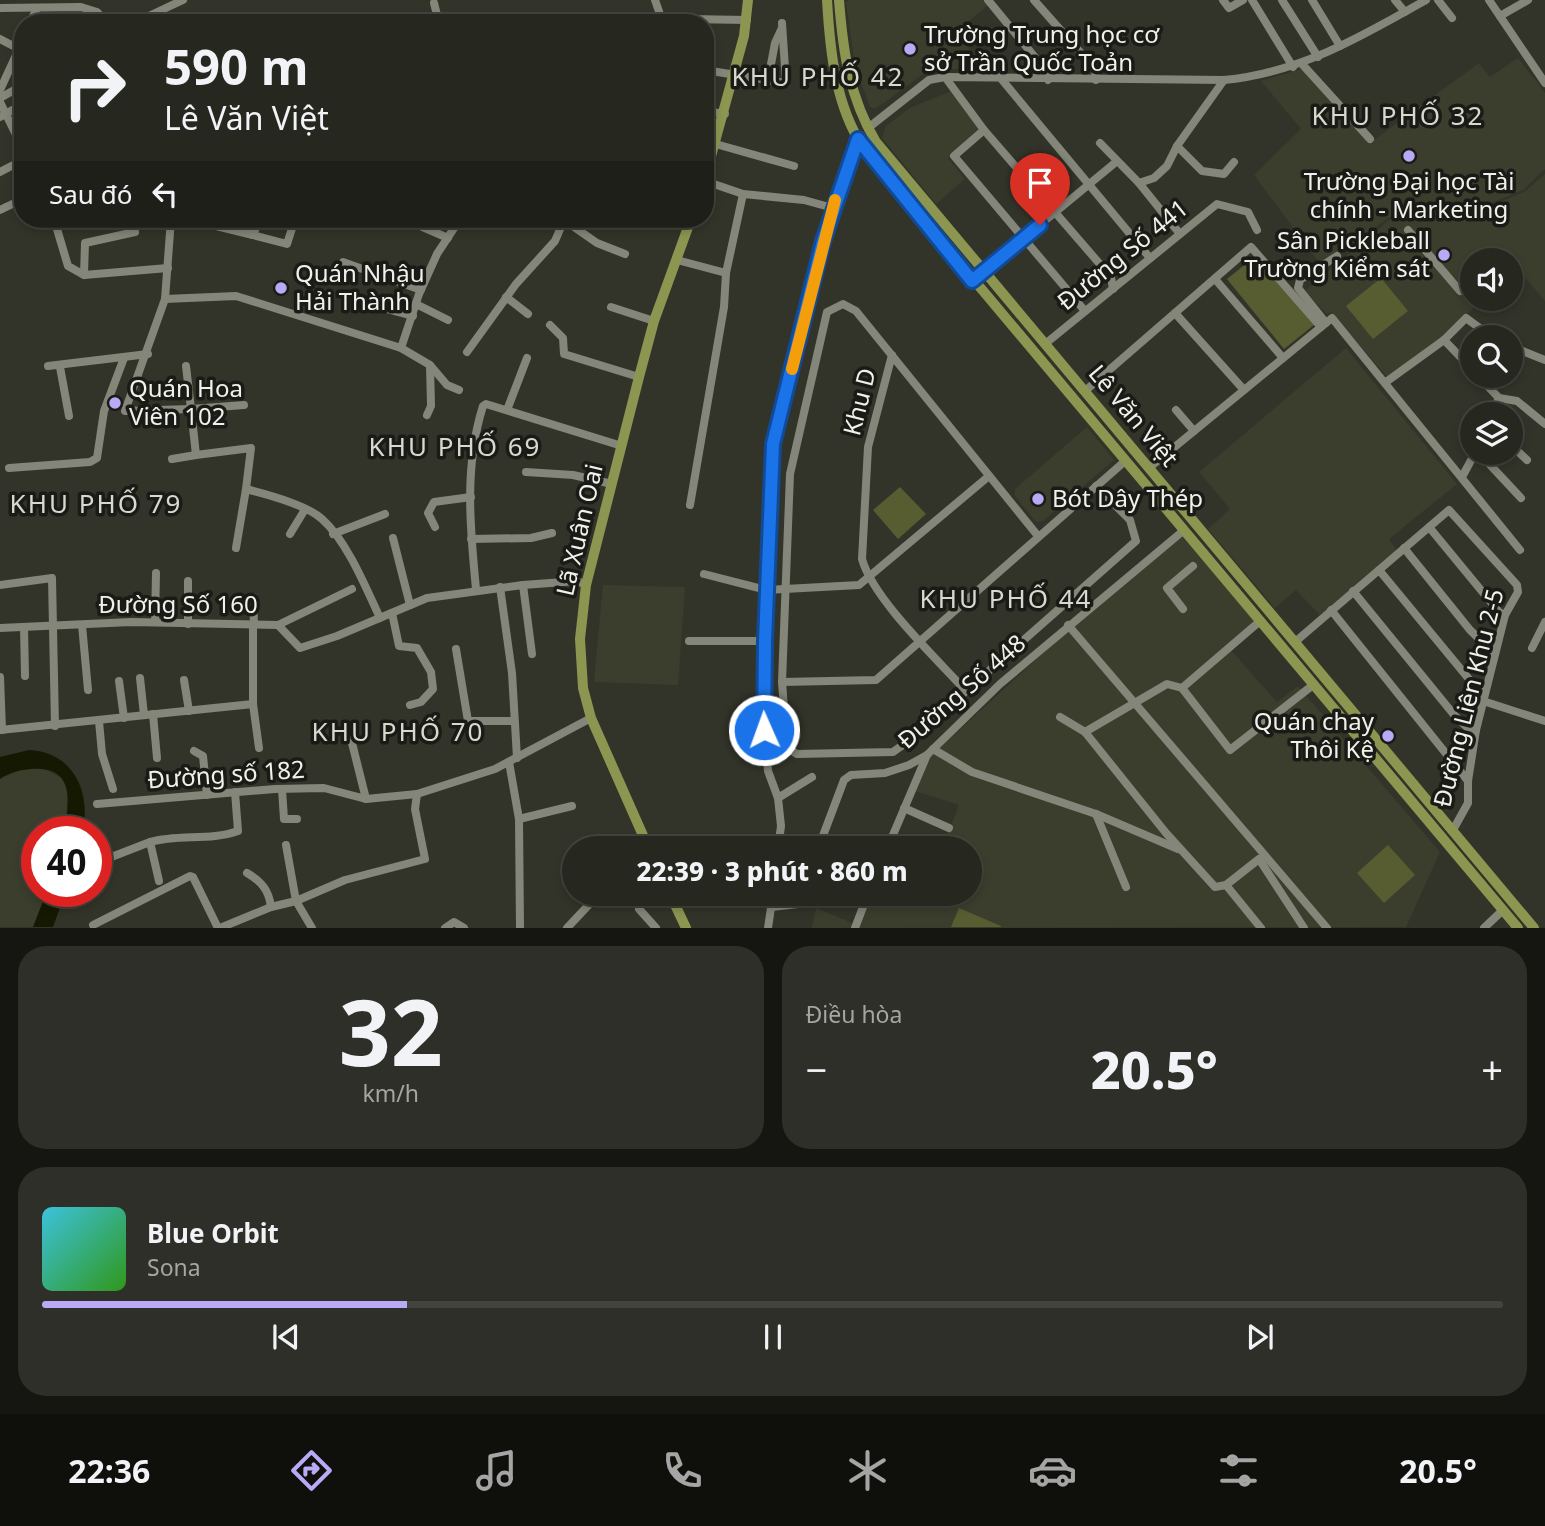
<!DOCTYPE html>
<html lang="vi">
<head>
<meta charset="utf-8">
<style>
  :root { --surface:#26271f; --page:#2e2f28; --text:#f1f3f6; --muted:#a4a5a4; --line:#42443d; --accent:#baaaf6 }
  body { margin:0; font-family:"Noto Sans",sans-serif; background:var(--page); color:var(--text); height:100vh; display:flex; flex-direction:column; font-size:26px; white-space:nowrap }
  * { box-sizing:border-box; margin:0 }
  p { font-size:23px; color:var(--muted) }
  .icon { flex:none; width:38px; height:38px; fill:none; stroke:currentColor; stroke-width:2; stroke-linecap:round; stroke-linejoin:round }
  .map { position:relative; height:928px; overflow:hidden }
  .side { display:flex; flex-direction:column; gap:18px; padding:18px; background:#151511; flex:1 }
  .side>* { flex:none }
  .guide { position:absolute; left:14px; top:14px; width:700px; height:214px; border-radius:28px; box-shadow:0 4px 10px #0003,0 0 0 2px var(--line); background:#26271f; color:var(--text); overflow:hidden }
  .buttons { position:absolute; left:1460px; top:248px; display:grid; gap:14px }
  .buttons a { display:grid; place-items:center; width:63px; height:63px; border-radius:50%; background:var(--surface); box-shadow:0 4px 10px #0003,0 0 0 2px var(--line); font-size:35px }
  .speed { position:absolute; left:21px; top:816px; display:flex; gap:14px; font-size:35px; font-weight:700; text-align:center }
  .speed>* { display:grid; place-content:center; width:91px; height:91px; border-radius:50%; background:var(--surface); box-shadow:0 4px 10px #0003,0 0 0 2px var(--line); line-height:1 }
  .speed .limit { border:10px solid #d22; background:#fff; color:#111 }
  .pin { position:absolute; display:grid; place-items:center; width:60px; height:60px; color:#fff; margin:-72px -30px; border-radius:50% 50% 50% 0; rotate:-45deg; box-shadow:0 0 7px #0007 }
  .pin .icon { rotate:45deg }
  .me { position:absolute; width:77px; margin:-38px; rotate:358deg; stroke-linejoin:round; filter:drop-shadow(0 0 5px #0008) }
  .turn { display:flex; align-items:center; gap:24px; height:147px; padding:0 35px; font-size:32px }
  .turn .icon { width:91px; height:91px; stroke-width:2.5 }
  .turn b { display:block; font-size:49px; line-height:60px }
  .then { display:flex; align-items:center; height:66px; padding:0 35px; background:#0003; gap:14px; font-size:26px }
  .big { font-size:52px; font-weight:800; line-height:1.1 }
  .side .card { flex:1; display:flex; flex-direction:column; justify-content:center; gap:10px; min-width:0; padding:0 24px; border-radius:28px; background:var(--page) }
  .side .dial { align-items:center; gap:0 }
  .dial b { font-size:91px; line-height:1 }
  .song { display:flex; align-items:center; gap:21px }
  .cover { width:84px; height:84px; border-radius:10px; background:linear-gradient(135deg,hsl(190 70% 55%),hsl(110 70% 35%)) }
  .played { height:7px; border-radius:4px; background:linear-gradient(90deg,var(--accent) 25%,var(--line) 25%) }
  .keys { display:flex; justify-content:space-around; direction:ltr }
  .heat { display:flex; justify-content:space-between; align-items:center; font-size:38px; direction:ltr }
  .side .tiles { flex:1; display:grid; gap:18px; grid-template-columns:1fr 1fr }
  .card:last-child { grid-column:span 2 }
  .trip { position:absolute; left:562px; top:836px; width:420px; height:70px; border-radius:35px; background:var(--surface); box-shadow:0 4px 10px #0003,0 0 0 2px var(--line); font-weight:800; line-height:70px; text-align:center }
  .tab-bar { display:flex; height:112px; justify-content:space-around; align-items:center; background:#0f100c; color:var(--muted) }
  .tab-bar .icon { width:49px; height:49px }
  .tab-bar .current { color:var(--accent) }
  .tab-bar b { font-size:32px; color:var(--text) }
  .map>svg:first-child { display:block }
  .built { fill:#3b3e2d }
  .green { fill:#575d31 }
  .water { fill:#161901 }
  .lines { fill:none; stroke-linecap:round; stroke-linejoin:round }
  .minor { stroke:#838679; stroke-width:8 }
  .major { stroke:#8d9650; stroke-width:10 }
  .route-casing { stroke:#114b97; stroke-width:18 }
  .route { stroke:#1a73e8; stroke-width:12 }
  .slow { stroke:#f59e0b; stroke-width:12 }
  .poi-dot { fill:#baaaf6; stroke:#1a1b16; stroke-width:2.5 }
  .labels { text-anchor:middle; stroke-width:7; stroke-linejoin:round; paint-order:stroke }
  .poi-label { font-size:24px; fill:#eff1ea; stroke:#1a1b16; text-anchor:start }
  .street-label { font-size:24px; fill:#eff1ea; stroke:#1a1b16 }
  .neighbourhood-label { font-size:26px; letter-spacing:2px; fill:#d6d9cc; stroke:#1a1b16 }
</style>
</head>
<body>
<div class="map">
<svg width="1545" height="928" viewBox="0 0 1545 928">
  <rect width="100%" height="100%" fill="#323429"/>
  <g class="built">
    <polygon points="849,0 984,0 988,5 957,31 983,69 951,69 943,66 927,71 885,102 874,109 870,107 855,66 846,2"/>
    <polygon points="1518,58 1545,93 1545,169 1523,190 1461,215 1390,217 1321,265 1254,175 1301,129 1261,81 1305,68 1371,142 1479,63 1490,77"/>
    <polygon points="951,91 981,131 948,158 965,179 936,204 882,138 886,126 910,108"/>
    <polygon points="1545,174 1545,301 1523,275 1510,286 1510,261 1472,261 1472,299 1483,299 1443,337 1387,377 1331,312 1327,314 1305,291 1390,219 1464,218 1526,191"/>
    <polygon points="1346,348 1457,484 1389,539 1397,551 1320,615 1296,590 1275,608 1208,529 1230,509 1199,472"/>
    <polygon points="1087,427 1114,460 1043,521 1036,522 1015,496 1015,489"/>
    <polygon points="1185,535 1259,622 1229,648 1277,702 1298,686 1440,852 1406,927 812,928 816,908 857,925 866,894 970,894 970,849 942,849 959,805 915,791 928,759 1065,633"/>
    <polygon points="603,585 685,587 678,685 594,682"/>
    <polygon points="43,768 63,779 68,790 65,831 37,831 37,891 47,891 33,927 0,927 0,779 21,770"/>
  </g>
  <g class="green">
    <polygon points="1257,255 1314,325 1284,349 1227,279"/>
    <polygon points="1381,278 1408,311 1373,339 1346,306"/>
    <polygon points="900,487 926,514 898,539 873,510"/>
    <polygon points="1388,845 1415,875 1384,903 1357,873"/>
    <polygon points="959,908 1001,926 1001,927 951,927"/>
  </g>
  <g class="water">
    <path d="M29,750C73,752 91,791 83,831H65C69,800 75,766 31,769C20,770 10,772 0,779V757Z"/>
    <polygon points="47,891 66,891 53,927 33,927"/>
  </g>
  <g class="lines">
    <g class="minor">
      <polyline points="655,0 663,23"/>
      <polyline points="988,0 1038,61 1048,80"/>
      <polyline points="1034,0 1095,69 1096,80"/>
      <polyline points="1223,0 1229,8 1243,0"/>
      <polyline points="1252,0 1293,67"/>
      <polyline points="1282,0 1318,57"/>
      <polyline points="1312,0 1340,46"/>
      <polyline points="1395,0 1405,12"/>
      <polyline points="1438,0 1452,18"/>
      <polyline points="1489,0 1545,83"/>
      <polyline points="434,3 439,23"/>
      <polyline points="0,8 81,7 97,12 107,23"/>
      <polyline points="1500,16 1528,0"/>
      <polyline points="688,19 747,20"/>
      <polyline points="30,23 36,10"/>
      <polyline points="134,23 183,0"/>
      <polyline points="260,23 265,20 274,23"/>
      <polyline points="461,23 474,18"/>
      <polyline points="0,39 19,49"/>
      <polyline points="1302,64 1370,139"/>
      <polyline points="705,70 786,83 782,23"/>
      <polyline points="998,75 1150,258"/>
      <polyline points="945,77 984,130 1111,277 1113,289"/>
      <polyline points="768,80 775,43 782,28"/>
      <polyline points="0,90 23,40"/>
      <polyline points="0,98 23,85"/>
      <polyline points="0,102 23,149"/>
      <polyline points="705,111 725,114"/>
      <polyline points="0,117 23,104"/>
      <path d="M868,128L929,80L945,77L1224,80C1299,73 1361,37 1426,0"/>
      <polyline points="984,130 954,156 1085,311"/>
      <polyline points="705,141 794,166"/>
      <polyline points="1100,143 1139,183 1154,178 1167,166 1177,146 1224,80"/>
      <polyline points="1177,146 1202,171 1224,174 1234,162"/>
      <polyline points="0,172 23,160"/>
      <polyline points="705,181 743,194 804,200 833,208"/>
      <polyline points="1139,183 1180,234"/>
      <polyline points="0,210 23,199"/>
      <polyline points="54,219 68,266 84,275"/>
      <path d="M171,219L165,299L125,411L191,409L196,455L251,448L246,489C266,494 307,505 322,519C347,541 366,588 380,618"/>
      <polyline points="404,219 448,238"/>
      <polyline points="204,223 253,235 259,219"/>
      <polyline points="171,224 204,223 203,220"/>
      <polyline points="1408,230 1460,291"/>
      <polyline points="135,232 85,243 84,275 168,268"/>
      <polyline points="253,235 287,244 295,219"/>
      <polyline points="677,260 726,273"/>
      <polyline points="343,262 421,290"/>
      <polyline points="984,271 1116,162"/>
      <polyline points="1215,279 1283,358"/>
      <polyline points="506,297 528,314"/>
      <polyline points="165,299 236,296 401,348 419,294 437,254 460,219"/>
      <polyline points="364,303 413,316"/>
      <polyline points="416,304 448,320"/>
      <polyline points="611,307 654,321"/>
      <polyline points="1175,313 1244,390"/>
      <polyline points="1326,323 1298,288 1300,280 1337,256"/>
      <polyline points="550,325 563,338 564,354 639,377"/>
      <polyline points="1444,340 1472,369"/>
      <polyline points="1045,344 1217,204 1248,212 1257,230"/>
      <polyline points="1510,346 1545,360"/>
      <polyline points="401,348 430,365 431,406 427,415"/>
      <polyline points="467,352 516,284 555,241 564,220 597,243 625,254"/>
      <path d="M892,355L868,447L862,559C873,599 937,659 966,691"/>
      <polyline points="430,365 447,385 459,390"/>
      <polyline points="48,366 148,354"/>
      <polyline points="186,366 191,409 244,405"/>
      <polyline points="60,367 69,416"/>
      <polyline points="1478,376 1499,398 1491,415"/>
      <polyline points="1386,382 1444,340 1466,318 1493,338"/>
      <polyline points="1085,391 1251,247 1321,327"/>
      <polyline points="1499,398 1517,401 1545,424"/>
      <polyline points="507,410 527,358"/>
      <polyline points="1176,410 1194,431"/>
      <polyline points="1510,444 1527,460"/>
      <polyline points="1479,453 1521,498"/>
      <polyline points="172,459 196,455"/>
      <polyline points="9,468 90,462 97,458 104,411 124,358"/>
      <polyline points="1149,468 1332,318 1520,550"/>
      <polyline points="526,472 573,475 612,484"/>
      <polyline points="1462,477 1475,453"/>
      <polyline points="690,505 724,307 726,273 743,194"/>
      <polyline points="435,527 428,513 434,502 471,497"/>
      <polyline points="1429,527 1499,612 1505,615"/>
      <polyline points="290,534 304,511"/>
      <polyline points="333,534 385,514"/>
      <polyline points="1038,536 856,311 843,304 827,312 790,474 782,682 787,748 797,754 893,752 914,737 1136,541 1130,520 1096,486"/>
      <polyline points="393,538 410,605"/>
      <polyline points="471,539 531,538 552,533"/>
      <polyline points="236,548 246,489"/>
      <polyline points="1404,548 1470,630 1495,654"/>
      <polyline points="1379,570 1478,690 1485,693"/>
      <polyline points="704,574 766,590 859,585 989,476"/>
      <polyline points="188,581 188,624"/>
      <polyline points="0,585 52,578 55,726"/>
      <polyline points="523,585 532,654"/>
      <polyline points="500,587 512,673 517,758"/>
      <path d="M476,589C470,527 464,466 483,406L486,404L622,446"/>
      <polyline points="1353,591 1455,716 1468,728 1476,730"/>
      <polyline points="253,597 254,625"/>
      <polyline points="1183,609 1167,588 1193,566"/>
      <polyline points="1331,610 1468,781"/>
      <polyline points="392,613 399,646 417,648 431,672 433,689 421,702 410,705"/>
      <polyline points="155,622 156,573"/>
      <polyline points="82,625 88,690"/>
      <polyline points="253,625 253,704 259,748"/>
      <polyline points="278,625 352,589"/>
      <polyline points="1068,625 1327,928"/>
      <polyline points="24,627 25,676"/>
      <polyline points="0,628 131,622 278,625 300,648 337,636 427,598 523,585 577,581 586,585"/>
      <polyline points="689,641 765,641"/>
      <polyline points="1295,642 1449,510 1517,585 1518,592 1505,615 1476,730 1468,781 1468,803 1453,830"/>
      <polyline points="1532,648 1545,622"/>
      <polyline points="456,649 468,721 512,721"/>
      <polyline points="0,677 2,730"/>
      <polyline points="140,678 144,715"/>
      <polyline points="184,680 189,711"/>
      <polyline points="119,681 124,718"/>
      <polyline points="782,682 876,680 1124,462"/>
      <polyline points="1182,688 1259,622"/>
      <polyline points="1483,701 1545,721"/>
      <polyline points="153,714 157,758"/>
      <polyline points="1060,717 1085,732 1166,833 1215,887 1226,885 1259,859 1304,928"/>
      <polyline points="99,721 102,754 113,789"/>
      <polyline points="0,730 253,704"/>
      <polyline points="1085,732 1167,684 1182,688 1230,750 1313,685"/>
      <polyline points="351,739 366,799"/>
      <polyline points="933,749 972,772 1096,814 1178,849"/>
      <polyline points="194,751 203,756 207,795"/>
      <polyline points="509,762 519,819 520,928"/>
      <polyline points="282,789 284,819 297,819"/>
      <polyline points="778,798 812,777"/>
      <polyline points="97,804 275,789 324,788 366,799 417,794 495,769 591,718"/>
      <polyline points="904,808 949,828"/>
      <polyline points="1096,814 1126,887"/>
      <polyline points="519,819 572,806"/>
      <polyline points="891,840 912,849"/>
      <polyline points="778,849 781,826 778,798 768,771 763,710 773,444 823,241 858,139"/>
      <polyline points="818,849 844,780 851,775 885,773 909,765 927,755 1000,684 1183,531"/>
      <polyline points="887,849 927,755"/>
      <polyline points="96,863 150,842"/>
      <path d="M247,873C261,881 269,890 271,907"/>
      <path d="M159,881L150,842C179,834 210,841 238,831L235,792"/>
      <polyline points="1226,885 1261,928"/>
      <polyline points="772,907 798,904 802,894"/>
      <polyline points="639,909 656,928"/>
      <polyline points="93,925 190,876 193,877 218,928"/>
      <polyline points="220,928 271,907 296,901 286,845"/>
      <polyline points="312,928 296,901 345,880 425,859 415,809 417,794"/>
      <polyline points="445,928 454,922 464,928"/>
      <polyline points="567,928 599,894 618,894"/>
      <polyline points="768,928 773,894"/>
      <polyline points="855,928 868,894"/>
      <polyline points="1484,928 1503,910"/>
    </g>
    <g class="major">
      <path d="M827,0C830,51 835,105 864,149L1518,928"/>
      <path d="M839,0C843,51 849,97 876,142L1534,928"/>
      <polyline points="705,178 744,36 748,0"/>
      <polyline points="649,849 591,718 583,688 580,639 586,585 639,377 654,321 691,219"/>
      <polyline points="670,894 686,928"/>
    </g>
  </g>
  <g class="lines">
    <g class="route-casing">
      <polyline id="route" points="764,730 765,641 773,444 823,241 858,139 972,281 1040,225"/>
    </g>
    <use href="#route" class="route"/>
    <polyline class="slow" points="792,369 835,200"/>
  </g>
  <g class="poi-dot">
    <circle cx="910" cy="49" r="7"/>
    <circle cx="1409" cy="156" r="7"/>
    <circle cx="1444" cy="255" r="7"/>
    <circle cx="281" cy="288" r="7"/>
    <circle cx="115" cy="403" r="7"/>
    <circle cx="1038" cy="499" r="7"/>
    <circle cx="1388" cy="736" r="7"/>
  </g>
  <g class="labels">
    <g class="poi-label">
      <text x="924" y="43">Trường Trung học cơ<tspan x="924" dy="28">sở Trần Quốc Toản</tspan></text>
      <text x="1409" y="190" text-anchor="middle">Trường Đại học Tài<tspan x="1409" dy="28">chính - Marketing</tspan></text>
      <text x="1430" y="249" text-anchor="end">Sân Pickleball<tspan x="1430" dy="28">Trường Kiểm sát</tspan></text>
      <text x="295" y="282">Quán Nhậu<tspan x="295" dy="28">Hải Thành</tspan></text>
      <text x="129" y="397">Quán Hoa<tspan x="129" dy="28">Viên 102</tspan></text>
      <text x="1052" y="507">Bót Dây Thép</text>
      <text x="1374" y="730" text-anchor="end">Quán chay<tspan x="1374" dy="28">Thôi Kệ</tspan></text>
    </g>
    <g class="street-label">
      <text transform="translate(1123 255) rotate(-39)" y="8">Đường Số 441</text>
      <text transform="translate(860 402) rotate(-76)" y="8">Khu D</text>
      <text transform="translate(1133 416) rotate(50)" y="8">Lê Văn Việt</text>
      <text transform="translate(580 530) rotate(-77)" y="8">Lã Xuân Oai</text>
      <text x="178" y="613">Đường Số 160</text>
      <text transform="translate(962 692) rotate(-41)" y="8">Đường Số 448</text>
      <text transform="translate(1469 698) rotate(-76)" y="8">Đường Liên Khu 2-5</text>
      <text transform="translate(226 775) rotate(-4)" y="8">Đường số 182</text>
    </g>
    <g class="neighbourhood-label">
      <text x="818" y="86">KHU PHỐ 42</text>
      <text x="1398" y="125">KHU PHỐ 32</text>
      <text x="455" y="456">KHU PHỐ 69</text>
      <text x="96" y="513">KHU PHỐ 79</text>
      <text x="1006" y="608">KHU PHỐ 44</text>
      <text x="398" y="741">KHU PHỐ 70</text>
    </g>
  </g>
</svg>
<div class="buttons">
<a><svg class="icon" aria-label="sound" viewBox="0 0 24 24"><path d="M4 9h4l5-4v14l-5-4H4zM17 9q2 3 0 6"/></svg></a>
<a><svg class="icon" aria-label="search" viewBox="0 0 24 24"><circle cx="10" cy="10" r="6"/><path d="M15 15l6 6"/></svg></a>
<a><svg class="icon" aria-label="layers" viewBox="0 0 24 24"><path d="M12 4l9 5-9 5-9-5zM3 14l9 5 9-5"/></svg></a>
</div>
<div class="speed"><div class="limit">40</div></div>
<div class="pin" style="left:1040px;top:225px;background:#d93025"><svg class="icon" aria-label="arrive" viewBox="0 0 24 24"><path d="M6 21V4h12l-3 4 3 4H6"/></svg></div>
<svg class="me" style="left:764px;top:730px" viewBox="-20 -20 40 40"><circle r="17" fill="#1a73e8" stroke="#fff" stroke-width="3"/><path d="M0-11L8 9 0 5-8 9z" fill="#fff"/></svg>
<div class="trip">22:39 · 3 phút · 860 m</div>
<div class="guide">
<div class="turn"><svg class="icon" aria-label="right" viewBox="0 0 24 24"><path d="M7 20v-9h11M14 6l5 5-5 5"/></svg><div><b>590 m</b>Lê Văn Việt</div></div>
<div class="then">Sau đó<svg class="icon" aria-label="left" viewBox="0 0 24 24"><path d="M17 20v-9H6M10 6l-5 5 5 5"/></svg></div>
</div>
</div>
<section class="side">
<div class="tiles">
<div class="card dial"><b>32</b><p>km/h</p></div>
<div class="card"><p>Điều hòa</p>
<div class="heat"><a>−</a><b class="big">20.5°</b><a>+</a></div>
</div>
<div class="card">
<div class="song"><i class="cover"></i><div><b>Blue Orbit</b><p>Sona</p></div></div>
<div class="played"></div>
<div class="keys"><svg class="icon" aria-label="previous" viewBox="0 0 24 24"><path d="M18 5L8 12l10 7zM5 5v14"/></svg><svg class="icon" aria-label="pause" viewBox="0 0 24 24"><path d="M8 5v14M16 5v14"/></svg><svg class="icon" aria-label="next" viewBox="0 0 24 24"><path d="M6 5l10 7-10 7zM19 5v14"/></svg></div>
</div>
</div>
</section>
<nav class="tab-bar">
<b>22:36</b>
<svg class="icon current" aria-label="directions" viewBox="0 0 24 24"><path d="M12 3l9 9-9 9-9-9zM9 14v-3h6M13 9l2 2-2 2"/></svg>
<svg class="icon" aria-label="music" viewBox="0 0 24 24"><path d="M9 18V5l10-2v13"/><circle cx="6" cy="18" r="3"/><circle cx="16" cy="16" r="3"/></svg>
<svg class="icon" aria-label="phone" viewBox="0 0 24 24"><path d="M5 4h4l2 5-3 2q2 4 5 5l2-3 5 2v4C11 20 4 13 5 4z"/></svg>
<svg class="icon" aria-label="climate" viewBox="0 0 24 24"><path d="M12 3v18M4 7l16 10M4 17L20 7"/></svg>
<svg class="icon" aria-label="car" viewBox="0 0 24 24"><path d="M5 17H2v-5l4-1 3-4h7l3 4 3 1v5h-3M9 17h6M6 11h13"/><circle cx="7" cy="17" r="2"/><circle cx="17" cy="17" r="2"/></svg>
<svg class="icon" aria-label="filters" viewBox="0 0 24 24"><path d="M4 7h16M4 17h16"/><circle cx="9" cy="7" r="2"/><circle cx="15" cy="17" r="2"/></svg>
<b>20.5°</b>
</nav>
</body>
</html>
